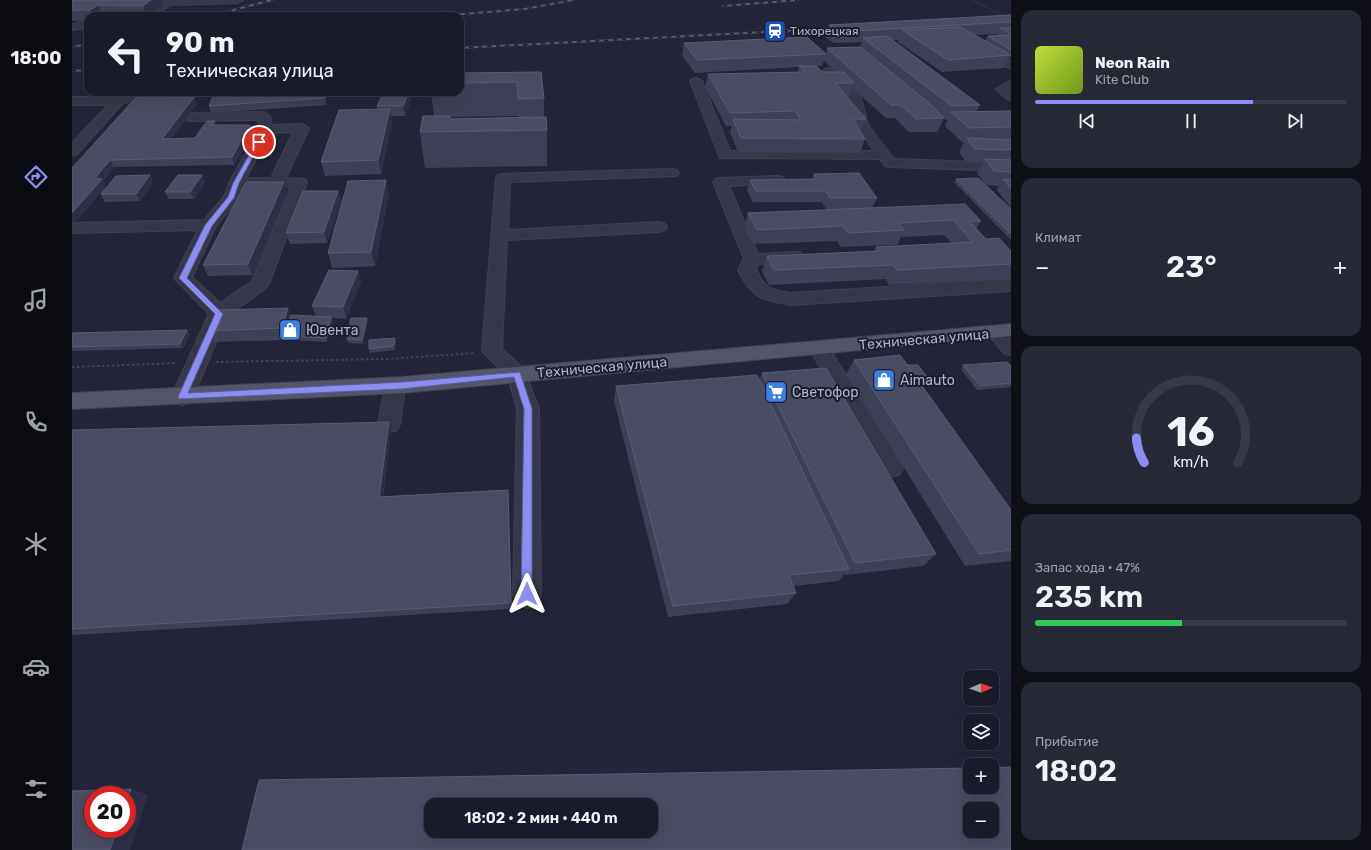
<!DOCTYPE html>
<html lang="ru">
<head>
<meta charset="utf-8">
<style>
  :root { --surface:#1a1b2a; --page:#272836; --text:#f1f3f6; --muted:#9fa1a8; --line:#383947; --accent:#8b8df0 }
  body { margin:0; font-family:Rubik,sans-serif; background:var(--page); color:var(--text); height:100vh; display:flex; flex-direction:column; font-size:15px; white-space:nowrap }
  * { box-sizing:border-box; margin:0 }
  p { font-size:13px; color:var(--muted) }
  .icon { flex:none; width:22px; height:22px; fill:none; stroke:currentColor; stroke-width:2; stroke-linecap:round; stroke-linejoin:round }
  .map { position:relative; flex:1; overflow:hidden }
  .side { display:flex; flex-direction:column; gap:10px; padding:10px; background:#0e0f17; width:360px }
  .side>* { flex:none }
  .hud { position:absolute; left:12px; top:12px; width:380px; height:84px; border-radius:12px; box-shadow:0 4px 16px #0002,0 0 0 1px var(--line); background:#1a1b2a; color:var(--text); overflow:hidden }
  .needle { width:26px; rotate:88deg }
  .tools { position:absolute; left:891px; top:670px; display:grid; gap:8px }
  .tools a { display:grid; place-items:center; width:36px; height:36px; border-radius:8px; background:var(--surface); box-shadow:0 4px 16px #0002,0 0 0 1px var(--line); font-size:20px }
  .speed { position:absolute; left:12px; top:786px; display:flex; gap:8px; font-size:20px; font-weight:700; text-align:center }
  .speed>* { display:grid; place-content:center; width:52px; height:52px; border-radius:50%; background:var(--surface); box-shadow:0 4px 16px #0002,0 0 0 1px var(--line); line-height:1 }
  .speed .limit { border:6px solid #d22; background:#fff; color:#111 }
  .pin { position:absolute; display:grid; place-items:center; width:34px; height:34px; color:#fff; margin:-17px; border:2px solid #fff; border-radius:50%; box-shadow:0 1px 4px #0007 }
  .me { position:absolute; width:44px; margin:-22px; rotate:0deg; stroke-linejoin:round; filter:drop-shadow(0 0 3px #0008) }
  .turn { display:flex; align-items:center; gap:14px; height:84px; padding:0 16px; font-size:18px }
  .turn .icon { width:52px; height:52px; stroke-width:2.5 }
  .turn b { display:block; font-size:28px; line-height:34px }
  .big { font-size:30px; font-weight:600; line-height:1.1 }
  .side .widget { flex:1; display:flex; flex-direction:column; justify-content:center; gap:6px; min-width:0; padding:0 14px; border-radius:12px; background:var(--page) }
  .side .dial { align-items:center; gap:0 }
  .dial svg { height:104px; overflow:visible; fill:none; stroke:var(--line); stroke-width:7; stroke-linecap:round; text-anchor:middle }
  .dial text { fill:var(--text); stroke:none }
  .song { display:flex; align-items:center; gap:12px }
  .cover { width:48px; height:48px; border-radius:6px; background:linear-gradient(135deg,hsl(70 70% 55%),hsl(80 70% 35%)) }
  .played { height:4px; border-radius:2px; background:linear-gradient(90deg,var(--accent) 70%,var(--line) 70%) }
  .keys { display:flex; justify-content:space-around; direction:ltr }
  .heat { display:flex; justify-content:space-between; align-items:center; font-size:22px; direction:ltr }
  .charge { height:6px; border-radius:3px; background:linear-gradient(90deg,#34c759 47%,var(--line) 0) }
  .trip { position:absolute; left:352px; top:798px; width:234px; height:40px; border-radius:12px; background:var(--surface); box-shadow:0 4px 16px #0002,0 0 0 1px var(--line); font-weight:600; line-height:40px; text-align:center }
  main { display:flex; flex:1; min-height:0 }
  .menu { display:flex; flex-direction:column; width:72px; justify-content:space-around; align-items:center; background:#0a0b11; color:var(--muted) }
  .menu .icon { width:28px; height:28px }
  .menu .on { color:var(--accent) }
  .menu b { font-size:18px; color:var(--text) }
  .map>svg:first-child { display:block }
  .lines { fill:none; stroke-linecap:round; stroke-linejoin:round }
  .minor-casing { stroke:#404052; stroke-width:2 }
  .major-casing { stroke:#404052; stroke-width:2 }
  .path { stroke:#3e4851; stroke-width:2; stroke-dasharray:2.5 2.5; stroke-linecap:butt }
  .minor { fill:#363748; fill-rule:evenodd }
  .major { fill:#545568; fill-rule:evenodd }
  .rail-casing { stroke:#595a6f; stroke-width:2 }
  .rail { stroke:#1c1d2d; stroke-width:1.5; stroke-dasharray:4.5; stroke-linecap:butt }
  .path-bridge { stroke:#3e4851; stroke-width:1; stroke-dasharray:1.5 1.5; stroke-linecap:butt }
  .wall { fill:#3e4057; fill-rule:evenodd }
  .shaded-wall { fill:#2e2f46 }
  .building { fill:#4a4c63; stroke:#5a5c72; fill-rule:evenodd }
  .route { fill:#8b8df0; stroke:#5a5c9c }
  .labels { text-anchor:middle; stroke-width:4; stroke-linejoin:round; paint-order:stroke }
  .far-poi-label { font-size:12px; fill:#b1b2c5; stroke:#1c1d2d; text-anchor:start }
  .poi-label { font-size:14px; fill:#b1b2c5; stroke:#1c1d2d; text-anchor:start }
  .street-label { font-size:14px; fill:#b1b2c5; stroke:#1c1d2d }
</style>
</head>
<body>
<main>
<nav class="menu">
<b>18:00</b>
<svg class="icon on" aria-label="directions" viewBox="0 0 24 24"><path d="M12 3l9 9-9 9-9-9zM9 14v-3h6M13 9l2 2-2 2"/></svg>
<svg class="icon" aria-label="music" viewBox="0 0 24 24"><path d="M9 18V5l10-2v13"/><circle cx="6" cy="18" r="3"/><circle cx="16" cy="16" r="3"/></svg>
<svg class="icon" aria-label="phone" viewBox="0 0 24 24"><path d="M5 4h4l2 5-3 2q2 4 5 5l2-3 5 2v4C11 20 4 13 5 4z"/></svg>
<svg class="icon" aria-label="climate" viewBox="0 0 24 24"><path d="M12 3v18M4 7l16 10M4 17L20 7"/></svg>
<svg class="icon" aria-label="car" viewBox="0 0 24 24"><path d="M5 17H2v-5l4-1 3-4h7l3 4 3 1v5h-3M9 17h6M6 11h13"/><circle cx="7" cy="17" r="2"/><circle cx="17" cy="17" r="2"/></svg>
<svg class="icon" aria-label="filters" viewBox="0 0 24 24"><path d="M4 7h16M4 17h16"/><circle cx="9" cy="7" r="2"/><circle cx="15" cy="17" r="2"/></svg>
</nav>
<div class="map">
<svg width="939" height="850" viewBox="0 0 939 850">
  <rect width="100%" height="100%" fill="#232438"/>
  <g class="lines">
    <g class="minor-casing">
      <g id="minor">
        <polygon points="0,0 171,0 166,3 99,5 86,13 81,10 87,5 0,3"/>
        <polygon points="16,22 16,28 0,30 0,24"/>
        <polygon points="909,46 939,61 939,69 905,51 904,49"/>
        <polygon points="756,68 760,69 788,95 796,125 822,159 939,163 939,171 818,167 813,166 808,159 648,158 618,81 620,79 624,78 630,81 658,151 802,151 784,125 776,96 750,71"/>
        <polygon points="939,80 939,100 935,99 924,89"/>
        <polygon points="62,92 68,92 70,95 68,98 50,104 5,154 0,155 0,143 36,105 0,105 0,97 45,97"/>
        <path d="M192,112L198,116L200,125L230,124L237,128L214,178L233,179L235,182L197,284L194,288L155,316L121,397L117,403L110,405L103,403L99,397L137,314L102,278L126,230L0,233V223L132,220L152,197L157,183L187,129L186,120L117,121L111,117L117,113ZM221,132L199,178H174L198,133ZM170,187H219L180,281L148,303L120,277L144,226L167,198Z"/>
        <polygon points="600,169 605,170 607,173 605,176 438,182 436,230 587,222 593,224 595,227 593,230 587,232 435,240 430,349 452,369 467,409 469,595 465,604 455,608 445,604 441,595 445,409 436,377 410,351 424,178 426,175 431,174"/>
        <path d="M706,176L711,177L713,180L711,183L657,186L686,254L723,252L729,253L731,257L729,261L686,264L684,270C693,289 699,290 719,293L939,279V291L719,305C691,300 679,298 666,270L672,259L641,182L643,179L648,178Z"/>
        <polygon points="924,326 931,327 939,336 939,355 932,353 914,332 917,327"/>
        <polygon points="747,341 754,343 827,461 831,468 827,475 819,477 811,475 737,348 740,343"/>
        <polygon points="323,378 330,381 333,386 328,424 325,430 317,432 309,430 306,424 313,386 316,381"/>
      </g>
    </g>
    <g class="major-casing">
      <polygon id="major" points="939,324 939,336 330,393 0,409 0,393 330,377"/>
    </g>
    <g class="path">
      <polyline points="144,362 315,359 403,353"/>
      <polyline points="0,367 105,363"/>
    </g>
    <use href="#minor" class="minor"/>
    <use href="#major" class="major"/>
    <g class="rail-casing">
      <g id="rail">
        <polyline points="651,6 726,0"/>
        <polyline points="138,16 200,0"/>
        <polyline points="366,16 453,9 501,0"/>
        <polyline points="0,47 16,44"/>
        <polyline points="388,48 767,28"/>
        <polyline points="0,71 16,70"/>
      </g>
    </g>
    <use href="#rail" class="rail"/>
    <polyline class="path-bridge" points="901,0 933,17"/>
  </g>
  <g class="wall">
    <polygon points="0,0 91,5 77,16 16,16 16,22 0,21"/>
    <path d="M939,15V58L938,57L932,68L870,72L826,42L827,40H820L908,105L904,112L939,111V208L925,190L927,186L914,185L905,173L911,163L894,162L887,152L892,142H890L873,126L876,119L874,120L870,117L872,118L865,132H837L823,118H814L780,88L777,96H774L794,119L788,132L793,139L788,153L666,152L658,132L660,126H654L633,87L636,74L726,72L727,67L623,73L610,55L612,43L754,53L755,48L788,47L790,42L762,43L753,37L757,25ZM925,34L927,35L916,36L913,41L903,35ZM752,61L764,72H750L745,66H750Z"/>
    <path d="M469,72L472,98V117L475,130V166L353,168L348,132L362,116L359,92H388V73ZM446,116V117L378,119V117Z"/>
    <polygon points="69,92 105,92 108,97 122,97 125,104 99,139 123,138 143,121 145,125 178,125 181,132 162,165 42,167 31,181 34,186 2,224 0,224 0,168"/>
    <polygon points="143,92 256,92 254,105 139,113 137,106"/>
    <polygon points="342,92 333,116 319,116 320,122 309,174 253,176 249,162 305,109 305,106 316,93"/>
    <polygon points="742,174 805,198 800,208 909,221 904,229 914,239 939,251 939,279 817,285 814,279 697,285 690,271 695,256 802,251 804,247 880,243 872,235 829,237 825,245 769,247 765,241 680,244 672,228 676,213 780,209 754,209 750,202 681,202 675,190 678,180 740,179"/>
    <polygon points="78,175 81,182 68,201 33,202 29,194"/>
    <polygon points="130,175 133,182 122,199 97,199 93,192"/>
    <polygon points="884,179 939,209 939,240 882,182"/>
    <polygon points="266,191 269,202 255,243 218,244 214,233"/>
    <polygon points="216,193 180,275 136,276 131,265"/>
    <polygon points="317,194 303,266 260,268 256,253"/>
    <polygon points="286,271 289,282 274,319 260,318 261,321 255,342 215,340 143,342 137,331 219,315 244,316 240,306"/>
    <polygon points="295,318 296,322 291,344 276,343 275,339"/>
    <polygon points="115,330 118,334 111,348 0,351 0,333"/>
    <polygon points="324,341 323,350 298,353 297,349"/>
    <polygon points="782,360 835,365 855,377 852,381 846,381 939,510 939,561 893,566 774,374"/>
    <polygon points="891,365 939,366 939,387 905,390 889,369"/>
    <polygon points="690,373 864,554 851,566 773,575 772,574 767,581 722,586 724,593 715,604 596,617 542,401 544,386 687,380"/>
    <polygon points="319,429 311,497 436,497 440,609 0,635 0,430"/>
  </g>
  <g class="shaded-wall">
    <polygon points="79,0 90,0 91,5 77,16 75,16 71,6"/>
    <polygon points="26,5 31,16 21,16 18,10"/>
    <polygon points="104,92 105,92 108,98 100,97"/>
    <polygon points="254,92 256,92 254,105 253,98"/>
    <polygon points="337,92 342,92 333,116 331,106"/>
    <polygon points="122,97 125,104 94,146 90,139"/>
    <polygon points="318,109 320,122 309,174 306,160"/>
    <polygon points="143,121 146,128 140,125"/>
    <polygon points="178,125 181,132 162,165 160,157"/>
    <polygon points="38,160 42,167 31,181 34,186 2,224 0,221 0,213 23,178"/>
    <polygon points="78,175 81,182 68,201 64,194"/>
    <polygon points="130,175 133,182 122,199 118,192"/>
    <polygon points="314,180 317,194 303,266 299,252"/>
    <polygon points="212,182 216,193 180,275 176,264"/>
    <polygon points="266,191 269,202 255,243 252,232"/>
    <polygon points="286,271 289,282 274,319 271,307"/>
    <polygon points="216,308 221,319 213,336 210,328"/>
    <polygon points="259,317 261,321 255,342 254,338"/>
    <polygon points="295,318 296,322 291,344 290,340"/>
    <polygon points="115,330 118,334 111,348 108,344"/>
    <polygon points="323,338 324,341 323,350 322,346"/>
    <polygon points="317,422 319,429 310,504 307,497"/>
    <polygon points="59,789 76,795 58,850 38,850 45,829 55,829 55,801"/>
  </g>
  <g class="building">
    <polygon points="0,0 79,0 71,6 26,5 18,10 0,10"/>
    <polygon points="939,15 939,22 766,32 757,25"/>
    <polygon points="888,27 939,55 876,60 830,30"/>
    <polygon points="928,28 939,28 939,34"/>
    <polygon points="939,35 939,50 916,36"/>
    <polygon points="815,36 908,105 880,106 791,38"/>
    <polygon points="735,37 754,54 625,60 612,43"/>
    <polygon points="788,47 857,103 872,118 844,119 829,105 819,105 755,48"/>
    <polygon points="727,66 744,66 750,72 772,72 782,83 763,83 794,119 781,119 793,139 669,138 661,119 729,120 723,111 658,113 636,74 733,72"/>
    <polygon points="469,72 472,98 446,99 445,82 388,83 388,73"/>
    <polygon points="69,92 104,92 100,97 122,97 90,139 123,138 135,121 143,121 140,125 178,125 160,157 38,160 23,178 30,179 0,213 0,168"/>
    <polygon points="143,92 254,92 253,98 137,106"/>
    <polygon points="317,92 337,92 331,106 305,106 311,93 316,93"/>
    <polygon points="318,109 306,160 249,162 267,110"/>
    <polygon points="939,111 939,127 897,128 879,112"/>
    <polygon points="351,116 378,116 378,119 474,117 475,130 348,132"/>
    <polygon points="895,138 939,140 939,150 902,149"/>
    <polygon points="913,159 939,160 939,172 922,171"/>
    <polygon points="787,173 805,198 758,198 754,191 684,191 678,180 745,179 742,174"/>
    <polygon points="78,175 64,194 29,194 44,176"/>
    <polygon points="106,175 130,175 118,192 93,192"/>
    <polygon points="906,178 939,209 939,234 884,179"/>
    <polygon points="931,179 939,180 939,189"/>
    <polygon points="314,180 299,252 256,253 276,181"/>
    <polygon points="174,182 212,182 176,264 131,265"/>
    <polygon points="231,191 266,191 252,232 214,233"/>
    <polygon points="893,204 909,221 897,221 914,239 927,238 939,251 939,264 825,270 821,265 702,270 695,256 807,251 804,247 901,242 881,220 826,223 832,230 776,233 771,226 685,230 676,213"/>
    <polygon points="257,270 286,271 271,307 240,306"/>
    <polygon points="216,308 210,328 137,331 146,310"/>
    <polygon points="219,315 259,317 254,338 213,336"/>
    <polygon points="279,318 295,318 290,340 275,339"/>
    <polygon points="115,330 108,344 0,347 0,333"/>
    <polygon points="323,338 322,346 297,349 297,340"/>
    <polygon points="828,355 939,510 939,550 907,554 782,360"/>
    <polygon points="935,362 939,366 939,383 908,386 891,365"/>
    <polygon points="835,365 846,365 855,377 844,378"/>
    <polygon points="754,368 864,554 783,563 690,373"/>
    <polygon points="685,375 777,569 717,575 724,593 601,606 544,386"/>
    <polygon points="317,422 307,497 436,490 439,603 0,629 0,430"/>
    <path d="M939,767V850H170L187,780L898,768V787H920V768ZM359,805H579V831H359ZM898,809H920V831H898Z"/>
    <polygon points="59,789 55,801 55,795 21,795 21,829 45,829 38,850 0,850 0,791"/>
  </g>
  <polygon class="route" points="185,141 189,142 167,183 162,198 140,226 115,278 151,314 116,393 330,382 448,372 460,409 460,594 459,598 455,600 451,598 449,594 452,409 442,377 330,389 107,399 106,397 143,314 107,278 133,225 156,197 161,183"/>
  <defs>
    <g id="station-square" transform="scale(1.15)"><rect x="-9" y="-9" width="18" height="18" rx="4" fill="#1a4fb4" stroke="#1c1d2d"/><path d="M-3-6H3Q5-6 5-4V2Q5 4 3 4L4.5 6H3L1.5 4h-3L-3 6H-4.5L-3 4Q-5 4-5 2V-4Q-5-6-3-6ZM-3.5-4v3h7v-3ZM-3.5 1v1.5H-2V1ZM2 1v1.5H3.5V1Z" fill="#fff"/></g>
    <g id="shop-square" transform="scale(1.15)"><rect x="-9" y="-9" width="18" height="18" rx="4" fill="#3f7fe0" stroke="#1c1d2d"/><path d="M-5-2.5h2.3a2.7 3.5 0 0 1 5.4 0H5L5.5 6h-11ZM-1.5-2.5h3a1.5 2.3 0 0 0-3 0Z" fill="#fff"/></g>
    <g id="supermarket-square" transform="scale(1.15)"><rect x="-9" y="-9" width="18" height="18" rx="4" fill="#3f7fe0" stroke="#1c1d2d"/><path d="M-6-5.5h2.5l.6 2H6L4.5 2H-2.5L-4.4-4H-6ZM-1.5 3.2a1.3 1.3 0 1 0 .1 0ZM3 3.2a1.3 1.3 0 1 0 .1 0Z" fill="#fff"/></g>
  </defs>
  <g fill-rule="evenodd">
    <use href="#station-square" x="703" y="31"/>
    <use href="#shop-square" x="218" y="330"/>
    <use href="#shop-square" x="812" y="380"/>
    <use href="#supermarket-square" x="704" y="392"/>
  </g>
  <g class="labels">
    <g class="far-poi-label">
      <text x="718" y="35">Тихорецкая</text>
    </g>
    <g class="poi-label">
      <text x="234" y="335">Ювента</text>
      <text x="828" y="385">Aimauto</text>
      <text x="720" y="397">Светофор</text>
    </g>
    <g class="street-label">
      <text transform="translate(852 339) rotate(-5)" y="5">Техническая улица</text>
      <text transform="translate(530 367) rotate(-5)" y="5">Техническая улица</text>
    </g>
  </g>
</svg>
<div class="tools">
<a><svg class="needle" viewBox="-14 -14 28 28"><path d="M0-13l5 13h-10z" fill="#e53935"/><path d="M0 13l5-13h-10z" fill="#9fa1a8"/></svg></a>
<a><svg class="icon" aria-label="layers" viewBox="0 0 24 24"><path d="M12 4l9 5-9 5-9-5zM3 14l9 5 9-5"/></svg></a>
<a>+</a>
<a>−</a>
</div>
<div class="speed"><div class="limit">20</div></div>
<div class="pin" style="left:187px;top:142px;background:#d93025"><svg class="icon" aria-label="arrive" viewBox="0 0 24 24"><path d="M6 21V4h12l-3 4 3 4H6"/></svg></div>
<svg class="me" style="left:455px;top:594px" viewBox="-20 -20 40 40"><path d="M0-17L14 15 0 8-14 15z" fill="#8b8df0" stroke="#fff" stroke-width="4"/></svg>
<div class="trip">18:02 · 2 мин · 440 m</div>
<div class="hud">
<div class="turn"><svg class="icon" aria-label="left" viewBox="0 0 24 24"><path d="M17 20v-9H6M10 6l-5 5 5 5"/></svg><div><b>90 m</b>Техническая улица</div></div>
</div>
</div>
<section class="side">
<div class="widget">
<div class="song"><i class="cover"></i><div><b>Neon Rain</b><p>Kite Club</p></div></div>
<div class="played"></div>
<div class="keys"><svg class="icon" aria-label="previous" viewBox="0 0 24 24"><path d="M18 5L8 12l10 7zM5 5v14"/></svg><svg class="icon" aria-label="pause" viewBox="0 0 24 24"><path d="M8 5v14M16 5v14"/></svg><svg class="icon" aria-label="next" viewBox="0 0 24 24"><path d="M6 5l10 7-10 7zM19 5v14"/></svg></div>
</div>
<div class="widget"><p>Климат</p>
<div class="heat"><a>−</a><b class="big">23°</b><a>+</a></div>
</div>
<div class="widget dial"><svg viewBox="0 0 100 80">
<path d="M14 69A42 42 0 1 1 86 69"/>
<path d="M14 69A42 42 0 0 1 8 50" stroke="#8b8df0"/>
<text x="50" y="56" font-size="32" font-weight="700">16</text>
<text x="50" y="72" font-size="11">km/h</text>
</svg></div>
<div class="widget"><p>Запас хода · 47%</p><b class="big">235 km</b><div class="charge"></div></div>
<div class="widget"><p>Прибытие</p><b class="big">18:02</b></div>
</section>
</main>
</body>
</html>
